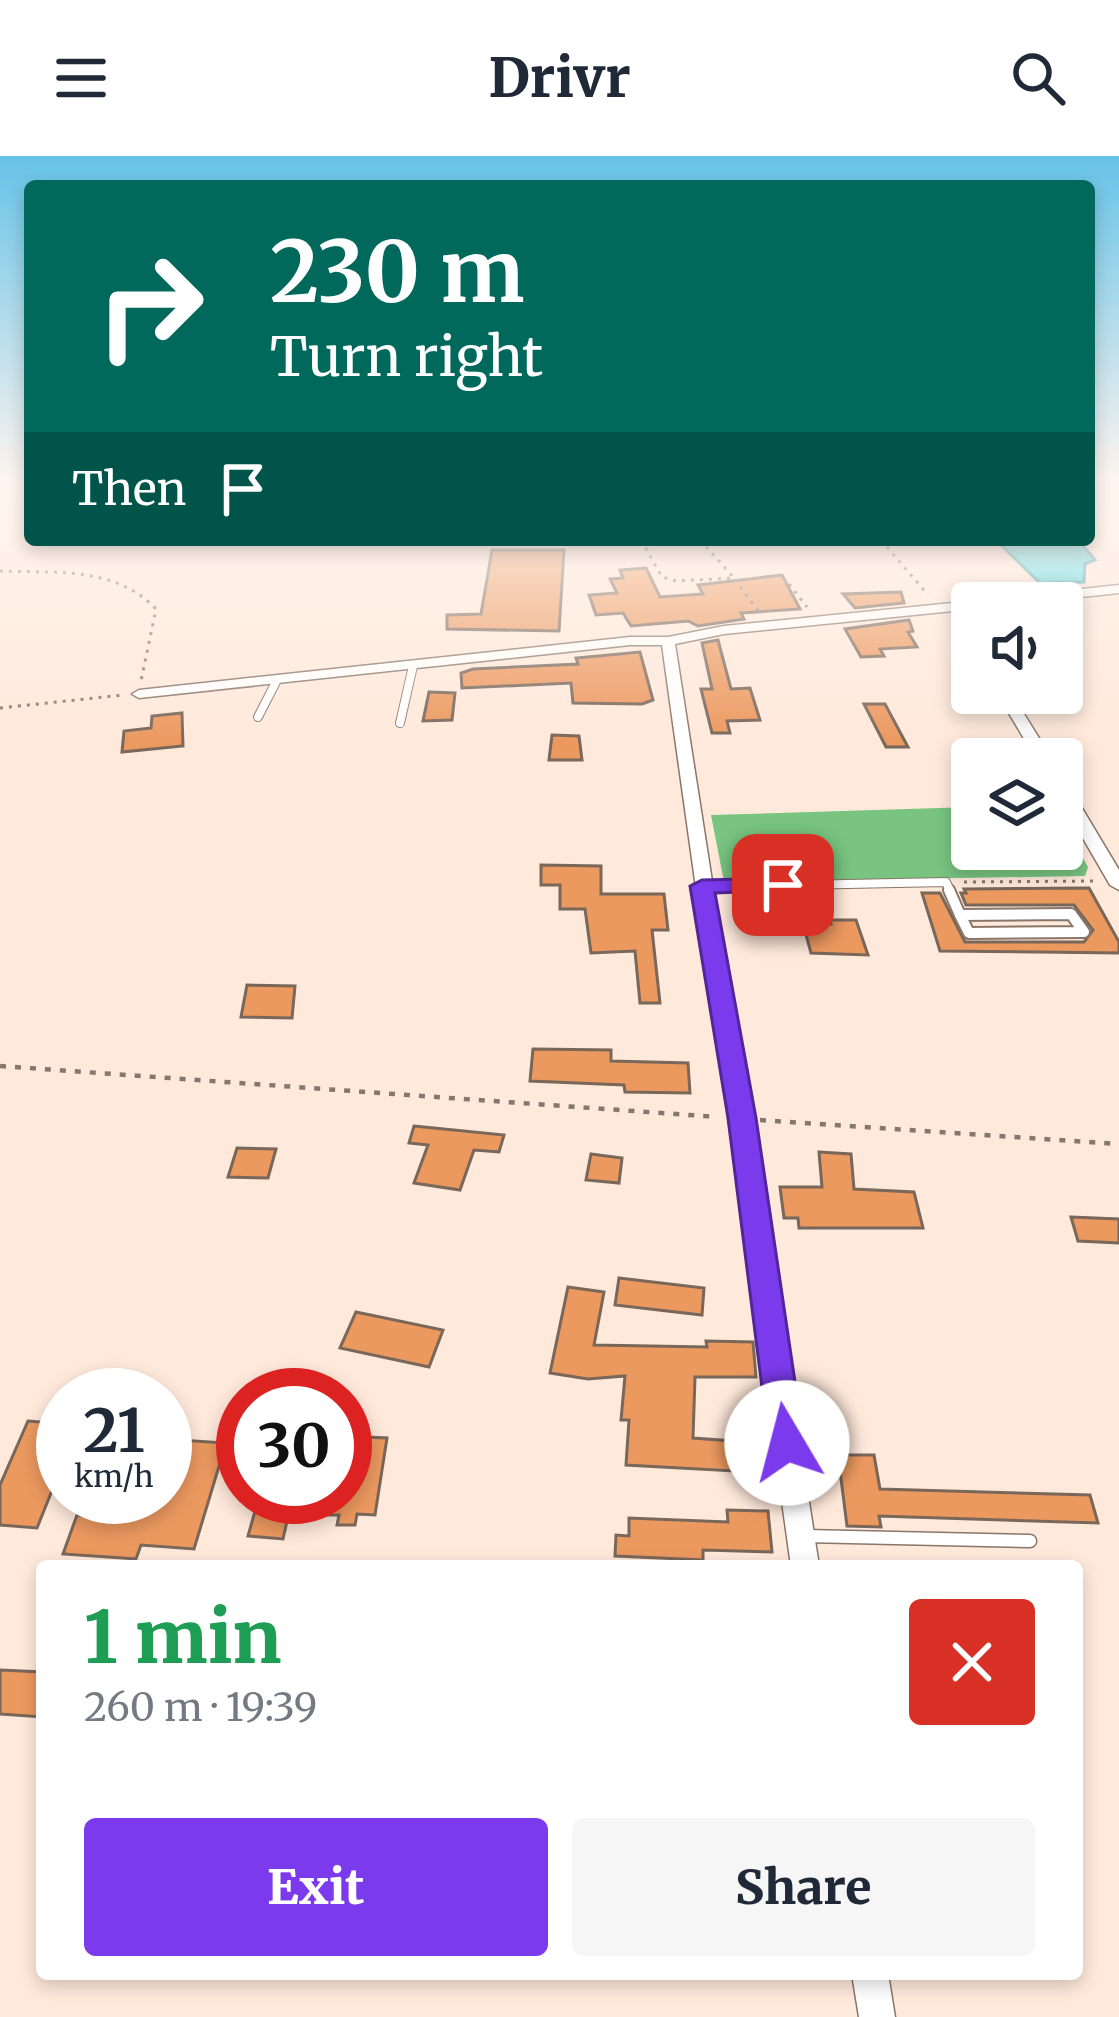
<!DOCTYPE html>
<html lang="en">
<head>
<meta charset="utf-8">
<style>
	body { margin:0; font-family:Merriweather,serif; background:#f6f6f7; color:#1f2937; height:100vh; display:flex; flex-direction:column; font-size:45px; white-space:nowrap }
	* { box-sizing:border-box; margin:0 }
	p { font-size:39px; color:#747a83 }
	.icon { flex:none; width:66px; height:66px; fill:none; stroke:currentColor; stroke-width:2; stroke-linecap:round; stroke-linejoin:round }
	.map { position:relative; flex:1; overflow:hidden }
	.details { position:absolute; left:36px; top:1404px; width:1047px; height:420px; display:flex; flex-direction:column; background:#fff; border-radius:12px; box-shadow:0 6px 18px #0003 }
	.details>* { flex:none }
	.guide { position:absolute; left:24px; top:24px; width:1071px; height:366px; border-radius:12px; box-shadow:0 6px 18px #0003; background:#00695c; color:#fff; overflow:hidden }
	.controls { position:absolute; left:951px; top:426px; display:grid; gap:24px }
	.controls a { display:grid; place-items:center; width:132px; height:132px; border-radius:12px; background:#fff; box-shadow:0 6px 18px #0003; font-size:60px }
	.speed { position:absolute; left:36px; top:1212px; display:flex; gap:24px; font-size:60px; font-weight:700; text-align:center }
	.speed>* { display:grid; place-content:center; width:156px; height:156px; border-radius:50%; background:#fff; box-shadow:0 6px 18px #0003; line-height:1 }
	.speed small { font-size:30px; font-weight:400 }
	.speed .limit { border:18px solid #d22; background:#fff; color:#111 }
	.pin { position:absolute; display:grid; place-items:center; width:102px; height:102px; color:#fff; margin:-51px; border-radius:24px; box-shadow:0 6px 18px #0006 }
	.me { position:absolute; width:132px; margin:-66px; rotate:352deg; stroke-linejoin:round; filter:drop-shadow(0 0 9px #0008) }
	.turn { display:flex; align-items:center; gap:42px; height:252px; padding:0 48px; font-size:54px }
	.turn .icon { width:156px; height:156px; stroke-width:2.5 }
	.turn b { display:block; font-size:84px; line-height:102px }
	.then { display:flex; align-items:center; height:114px; padding:0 48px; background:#0003; gap:24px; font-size:45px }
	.round { display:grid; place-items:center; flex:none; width:126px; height:126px; border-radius:12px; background:#f6f6f7 }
	.headline { display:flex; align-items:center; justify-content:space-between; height:204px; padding:0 48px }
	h1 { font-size:72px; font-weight:800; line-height:90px; color:#1e9e55 }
	.cta { display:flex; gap:24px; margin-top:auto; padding:24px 48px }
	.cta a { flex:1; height:138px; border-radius:12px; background:#7c3aed; color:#fff; font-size:48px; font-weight:800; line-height:138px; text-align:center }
	.cta a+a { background:#f6f6f7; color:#1f2937 }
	header { display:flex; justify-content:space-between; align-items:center; height:156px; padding:0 48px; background:#fff; font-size:54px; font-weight:800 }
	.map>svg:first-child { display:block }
</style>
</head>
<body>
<header><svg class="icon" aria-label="menu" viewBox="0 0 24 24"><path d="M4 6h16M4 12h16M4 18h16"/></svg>Drivr<svg class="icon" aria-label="search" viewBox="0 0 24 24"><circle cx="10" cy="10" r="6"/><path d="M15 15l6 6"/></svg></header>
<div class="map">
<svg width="1119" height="1861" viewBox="0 0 1119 1861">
	<rect width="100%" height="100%" fill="#ffe9db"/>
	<path fill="#78c480" d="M972,651V693H1062V665L1088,711L1085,720L724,726L711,659Z"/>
	<path fill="#43d9e7" stroke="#369da5" stroke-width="3" d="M996,384H1078L1095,404L1085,408L1084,426L1040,427Z"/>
	<g fill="#ec9960" stroke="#79675a" stroke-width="3">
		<path d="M492,394H564L559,475L447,473V459L481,458Z"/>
		<path d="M646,412L660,441L703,438L698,429L782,419L800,453L741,457L744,463L698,470L688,465L631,470L623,457L596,459L589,439L617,437L610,423L623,422L620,414Z"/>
		<path d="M901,436L904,447L855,452L843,438Z"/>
		<path d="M909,464L913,475L908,476L917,491L880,493L884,500L861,501L845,473Z"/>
		<path d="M718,484L731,533L750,532L760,564L727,565L730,577H712L701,533H712L702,487Z"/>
		<path d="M640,496L653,544L642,548L573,547L571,527L462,532L461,517L473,513L578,508L576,502Z"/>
		<path d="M429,536L455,537L452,564L423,565Z"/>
		<path d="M864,548H885L908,591H886Z"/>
		<path d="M182,557L183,590L122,596L124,575L151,572L152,560Z"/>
		<path d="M552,579L579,580L582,604H549Z"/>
		<path d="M541,709L601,710V738H664L668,774H652L660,847H640L635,795L591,797L585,753H560V729H541Z"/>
		<path d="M1089,732L1119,786V797L940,795L922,737H940L965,786H1084L1093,774L1074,749H966L961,737H966L964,733Z"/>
		<path d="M830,764H856L868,799L811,797L803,768H831Z"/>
		<path d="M247,829L295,830L292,862L241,861Z"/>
		<path d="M533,893L611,894V905L688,907L690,937L625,936L624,929L530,925Z"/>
		<path d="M414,970L504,979L499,996L474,994L460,1034L414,1027L428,989L409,987Z"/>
		<path d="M237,992L276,993L268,1022L228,1021Z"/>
		<path d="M819,996L851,998L854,1033L914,1036L923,1072H799L798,1062H784L780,1031H822Z"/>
		<path d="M591,998L622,1002L619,1027L586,1024Z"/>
		<path d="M1071,1061L1119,1063V1087L1078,1085Z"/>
		<path d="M619,1122L704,1132L702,1159L615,1149Z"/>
		<path d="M568,1131L604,1136L594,1189L707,1191L706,1185L753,1186L756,1221H695L693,1282L733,1285L734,1315L626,1309L629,1264H621L625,1220L588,1223L550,1217Z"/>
		<path d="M356,1156L443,1174L429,1211L340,1192Z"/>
		<path d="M28,1265L63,1268V1307L37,1372L0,1369V1329Z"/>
		<path d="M345,1280L387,1282L375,1359L357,1358L355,1369H337L339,1359H315L318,1341H345Z"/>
		<path d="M165,1283L226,1287L194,1393L141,1389L136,1403L63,1398L77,1359L95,1361L102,1341H165Z"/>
		<path d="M838,1299H874L880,1333L1090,1339L1098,1367L879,1360L881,1371L847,1370Z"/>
		<path d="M259,1341L292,1343L283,1383L248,1380Z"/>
		<path d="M727,1354L768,1355L772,1396L703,1394V1404L615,1400L616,1379L629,1380V1362L728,1366Z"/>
		<path d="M0,1514L42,1516V1561L0,1558Z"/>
	</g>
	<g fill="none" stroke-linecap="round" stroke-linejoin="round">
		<defs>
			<g id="lane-far2">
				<path d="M258,561L277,524"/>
				<path d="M400,567L413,510"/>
				<path d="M702,731L946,726L951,737"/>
			</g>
			<g id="lane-far1">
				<path d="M949,734L960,759"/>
				<path d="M1071,758L1084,776L969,777L960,759Z"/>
			</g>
			<path id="lane" d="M805,1380L1030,1385"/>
			<g id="street">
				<path d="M1119,429V437L1025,447H981L988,443Z"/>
				<path d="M972,445L977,447L966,454L972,468V488L965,484L953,455L724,478L675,488L819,1410H791L662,489H630L139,542L132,538L139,534L630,481H668L724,470Z"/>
				<path d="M997,537H1011L1052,603H1036Z"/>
				<path d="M1062,627L1070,632L1119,714V734L1110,729L1062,646Z"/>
				<path d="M852,1818H888L895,1861H859Z"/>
			</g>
		</defs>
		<use href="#lane-far2" stroke="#897669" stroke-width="10"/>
		<use href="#lane-far1" stroke="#897669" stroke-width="14"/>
		<use href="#lane" stroke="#897669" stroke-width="15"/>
		<use href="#street" stroke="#897669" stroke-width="3"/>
		<g stroke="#85776e" stroke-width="3" stroke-dasharray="3 6" stroke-linecap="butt">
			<path d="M641,384L662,421L676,425L734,422L758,455"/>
			<path d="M700,384L734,422"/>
			<path d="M881,384L928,439"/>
			<path d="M0,415C55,417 115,410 156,453L141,525"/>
			<path d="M789,428L807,451"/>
			<path d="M1062,500H1067"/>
			<path d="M0,552L123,539"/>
			<path d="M964,726L1096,725"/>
		</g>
		<g stroke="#85776e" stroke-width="4.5" stroke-dasharray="6 9" stroke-linecap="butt">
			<path d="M0,910L718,961"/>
			<path d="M760,964L1119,988"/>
		</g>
		<use href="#lane-far2" stroke="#fff" stroke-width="8"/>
		<use href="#lane-far1" stroke="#fff" stroke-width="10"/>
		<use href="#lane" stroke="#fff" stroke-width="12"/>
		<use href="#street" fill="#fff" fill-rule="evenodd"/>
	</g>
	<linearGradient id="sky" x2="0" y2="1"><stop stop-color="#66c3e8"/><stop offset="0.56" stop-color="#fff5ef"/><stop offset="1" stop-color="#fff5ef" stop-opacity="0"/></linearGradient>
	<rect width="1119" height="586" fill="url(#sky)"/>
	<path fill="#7c3aed" stroke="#51269a" stroke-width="3" d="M783,722L791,724V734L715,737L756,962L804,1287L799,1298L787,1303L775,1298L769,1287L728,962L690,730L702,724Z"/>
</svg>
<div class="controls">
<a><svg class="icon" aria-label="sound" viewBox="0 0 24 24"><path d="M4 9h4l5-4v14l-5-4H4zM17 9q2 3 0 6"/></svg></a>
<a><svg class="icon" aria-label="layers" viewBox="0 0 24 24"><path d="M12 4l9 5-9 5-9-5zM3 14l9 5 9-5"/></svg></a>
</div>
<div class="speed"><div>21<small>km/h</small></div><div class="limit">30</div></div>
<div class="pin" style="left:783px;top:729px;background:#d93025"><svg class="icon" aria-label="arrive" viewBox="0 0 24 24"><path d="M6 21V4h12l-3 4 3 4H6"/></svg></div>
<svg class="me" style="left:787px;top:1287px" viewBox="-20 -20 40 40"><circle r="19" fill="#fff"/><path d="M0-13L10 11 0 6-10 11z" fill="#7c3aed"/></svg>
<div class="guide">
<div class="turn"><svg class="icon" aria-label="right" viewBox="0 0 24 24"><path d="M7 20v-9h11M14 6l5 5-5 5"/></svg><div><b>230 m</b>Turn right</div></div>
<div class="then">Then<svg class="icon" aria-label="arrive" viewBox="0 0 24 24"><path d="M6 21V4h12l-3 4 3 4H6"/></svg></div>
</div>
<section class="details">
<div class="headline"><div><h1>1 min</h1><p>260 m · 19:39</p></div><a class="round" style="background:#d93025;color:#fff"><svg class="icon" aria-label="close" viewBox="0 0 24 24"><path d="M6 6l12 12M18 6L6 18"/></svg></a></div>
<div class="cta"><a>Exit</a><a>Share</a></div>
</section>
</div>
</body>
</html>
